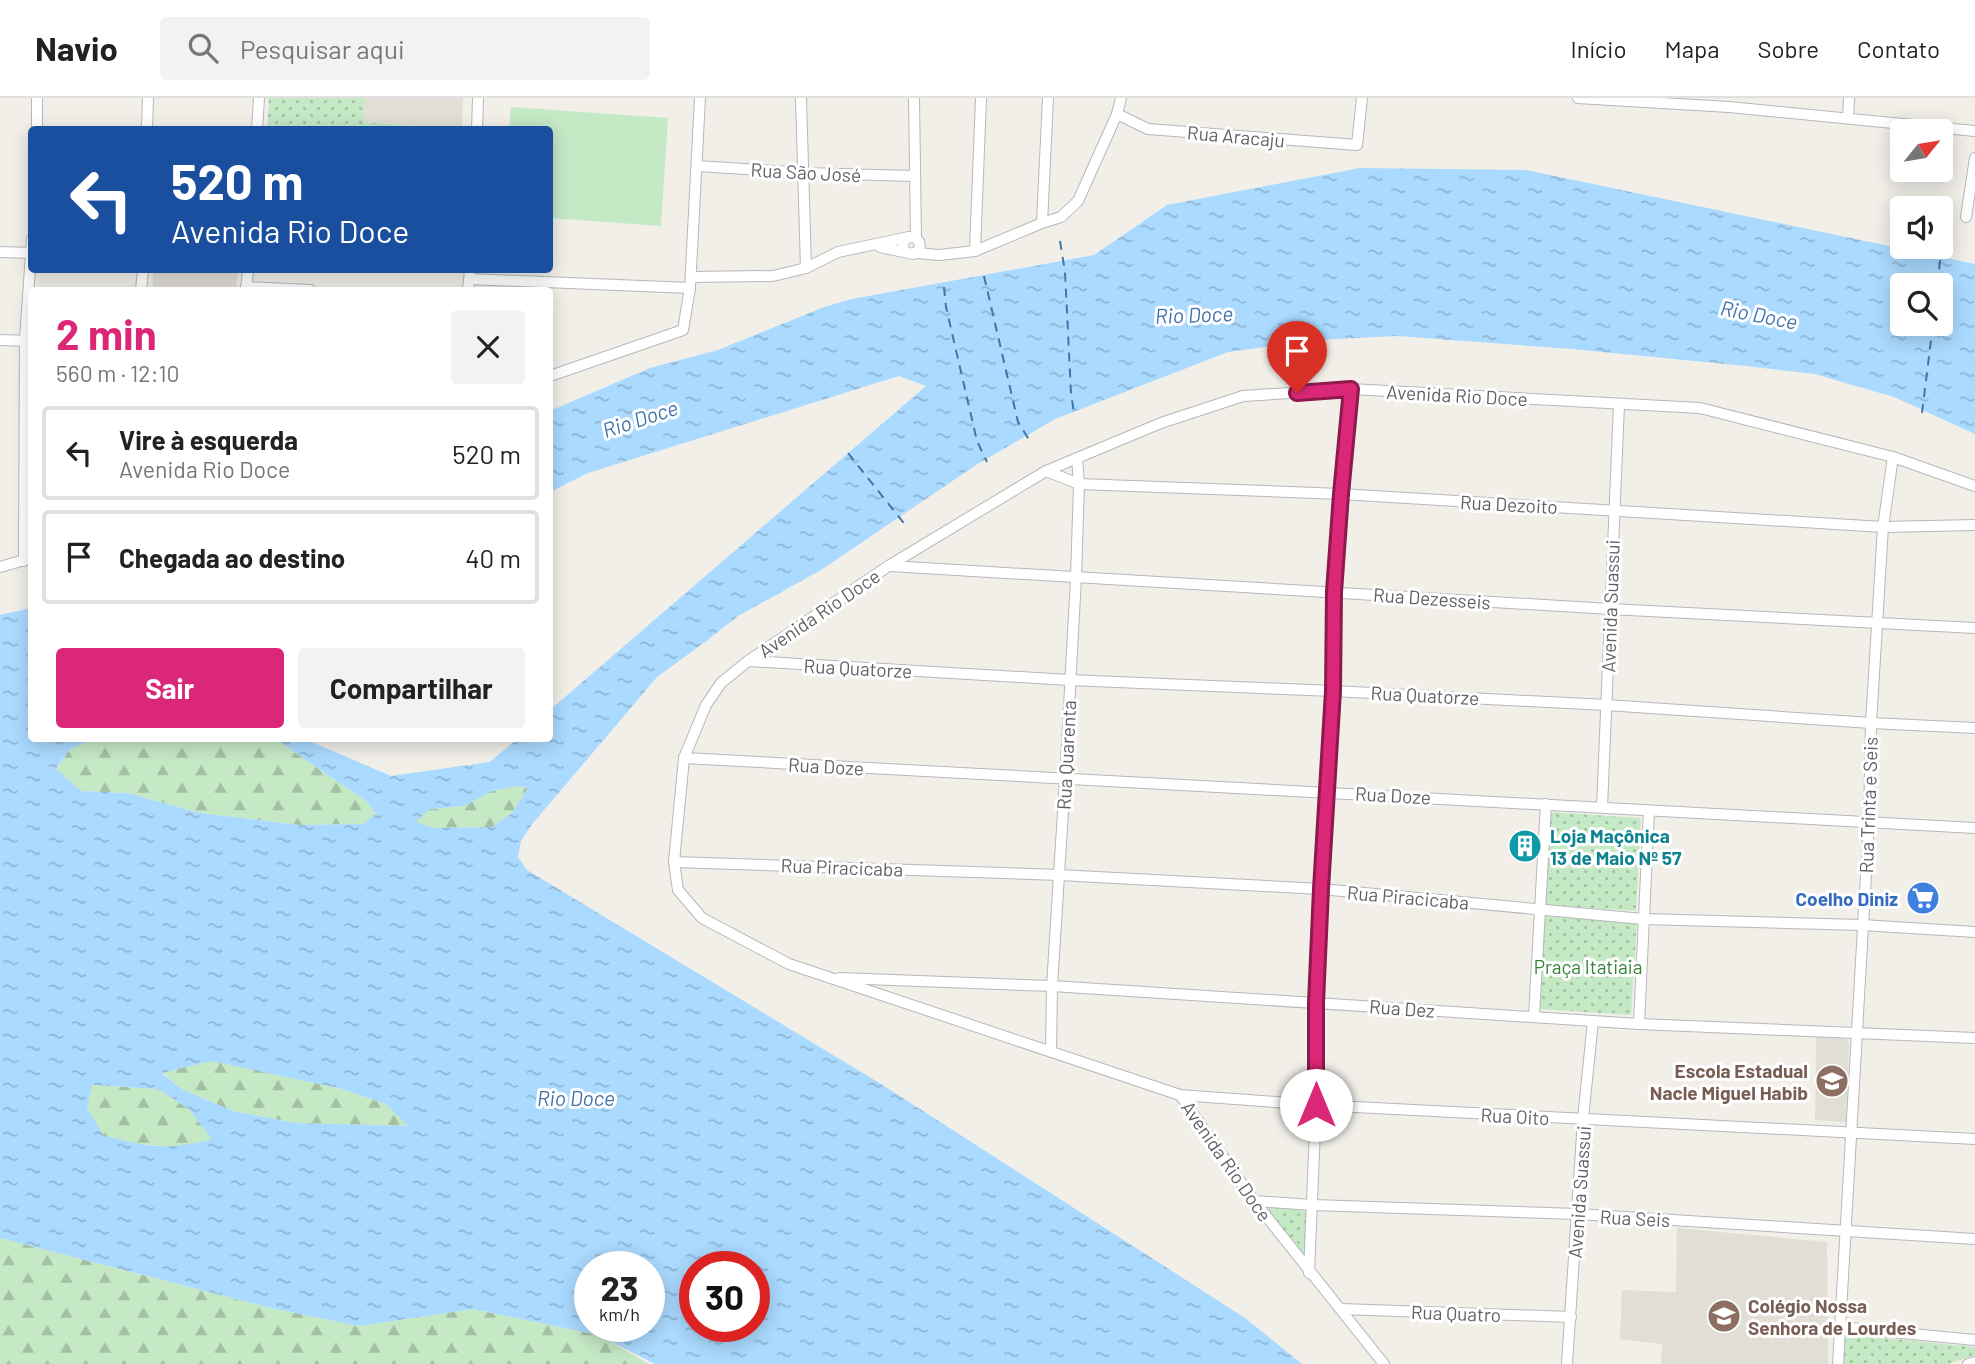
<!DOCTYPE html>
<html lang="pt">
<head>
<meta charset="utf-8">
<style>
	body { margin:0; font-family:Barlow,sans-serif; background:#f2f2f2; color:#222; height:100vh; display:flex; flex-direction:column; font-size:26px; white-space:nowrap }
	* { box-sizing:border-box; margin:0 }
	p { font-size:23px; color:#767676 }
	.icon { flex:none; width:38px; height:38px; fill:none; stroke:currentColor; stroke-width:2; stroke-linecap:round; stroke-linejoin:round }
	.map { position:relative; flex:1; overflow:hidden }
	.sheet { position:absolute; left:28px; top:189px; width:525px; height:455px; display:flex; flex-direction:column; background:#fff; border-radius:7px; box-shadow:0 4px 18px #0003 }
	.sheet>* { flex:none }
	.guide { position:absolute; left:28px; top:28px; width:525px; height:147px; border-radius:7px; box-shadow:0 4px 18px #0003; background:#1a4fa0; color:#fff; overflow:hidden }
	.needle { width:46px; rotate:60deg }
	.tools { position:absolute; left:1890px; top:21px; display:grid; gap:14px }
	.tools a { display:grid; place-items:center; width:63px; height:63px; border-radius:7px; background:#fff; box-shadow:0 4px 18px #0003; font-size:35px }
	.speed { position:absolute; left:574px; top:1153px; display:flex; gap:14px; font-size:35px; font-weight:700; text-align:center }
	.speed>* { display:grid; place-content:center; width:91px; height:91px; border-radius:50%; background:#fff; box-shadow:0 4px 18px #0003; line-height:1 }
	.speed small { font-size:18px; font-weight:400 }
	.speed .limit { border:10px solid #d22; background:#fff; color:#111 }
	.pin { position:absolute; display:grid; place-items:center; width:60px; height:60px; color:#fff; margin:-72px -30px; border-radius:50% 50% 50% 0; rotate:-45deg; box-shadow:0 0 7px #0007 }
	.pin .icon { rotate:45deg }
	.me { position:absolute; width:77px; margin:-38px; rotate:0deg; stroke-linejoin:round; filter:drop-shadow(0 0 5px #0008) }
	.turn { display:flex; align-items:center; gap:24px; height:147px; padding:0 28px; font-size:32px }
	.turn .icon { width:91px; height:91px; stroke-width:2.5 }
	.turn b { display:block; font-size:49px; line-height:60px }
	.round { display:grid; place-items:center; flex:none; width:74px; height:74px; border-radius:7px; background:#f2f2f2 }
	.headline { display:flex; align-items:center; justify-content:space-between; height:119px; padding:0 28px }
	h1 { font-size:42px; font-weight:700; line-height:52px; color:#db2777 }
	.cta { display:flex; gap:14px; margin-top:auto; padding:14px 28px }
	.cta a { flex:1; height:80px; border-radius:7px; background:#db2777; color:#fff; font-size:28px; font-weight:700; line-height:80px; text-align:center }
	.cta a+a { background:#f2f2f2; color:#222 }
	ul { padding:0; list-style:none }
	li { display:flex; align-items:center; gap:21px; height:94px; margin:0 14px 10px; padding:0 14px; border:4px solid #e0e0e0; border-radius:7px }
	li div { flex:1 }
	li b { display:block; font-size:26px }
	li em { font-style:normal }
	header { display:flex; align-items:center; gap:42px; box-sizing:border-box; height:98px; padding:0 35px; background:#fff; border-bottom:2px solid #e0e0e0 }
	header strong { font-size:33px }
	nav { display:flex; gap:38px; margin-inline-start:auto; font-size:24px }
	.search { width:490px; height:63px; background:#f2f2f2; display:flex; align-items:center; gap:18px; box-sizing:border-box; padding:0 24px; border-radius:7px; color:#767676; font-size:26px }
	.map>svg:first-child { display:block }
</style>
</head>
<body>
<header>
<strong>Navio</strong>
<div class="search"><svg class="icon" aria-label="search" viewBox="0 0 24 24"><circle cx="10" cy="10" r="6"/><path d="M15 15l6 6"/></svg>Pesquisar aqui</div>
<nav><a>Início</a><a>Mapa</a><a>Sobre</a><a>Contato</a></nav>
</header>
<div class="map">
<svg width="1975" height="1266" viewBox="0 0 1975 1266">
	<defs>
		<pattern id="forest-firs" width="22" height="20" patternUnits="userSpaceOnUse" patternTransform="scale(1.75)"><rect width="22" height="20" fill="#c5e8c5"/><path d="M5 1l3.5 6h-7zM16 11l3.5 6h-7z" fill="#a3c0a4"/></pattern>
		<pattern id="park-dots" width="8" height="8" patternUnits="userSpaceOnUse" patternTransform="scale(1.75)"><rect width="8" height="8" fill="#c5e8c5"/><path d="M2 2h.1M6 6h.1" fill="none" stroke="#a3c0a4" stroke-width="1.8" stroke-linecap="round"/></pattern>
		<pattern id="water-ripples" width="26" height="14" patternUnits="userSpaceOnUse" patternTransform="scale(1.75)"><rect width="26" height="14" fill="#aadaff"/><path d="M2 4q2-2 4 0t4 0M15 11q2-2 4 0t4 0" fill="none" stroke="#8eb4d2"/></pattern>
	</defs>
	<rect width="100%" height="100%" fill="#f1efe8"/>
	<g fill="#e1ded6">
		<path d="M365,0H463L462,31L364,24Z"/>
		<path d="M153,172H238L236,192H153Z"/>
		<path d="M1816,939L1846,941L1849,945L1846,1024L1815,1022Z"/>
		<path d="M1677,1130L1827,1144L1828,1266H1661L1662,1246L1620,1241L1622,1192L1676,1194Z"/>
	</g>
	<path fill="#c5e8c5" d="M511,9L668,20L661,128L550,120V32L509,31Z"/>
	<g fill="url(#forest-firs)">
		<path d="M93,641H275L366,703L376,716L363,726L299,727L200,715L127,695L81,693L56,672L69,652Z"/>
		<path d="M516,688L528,690L512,715L492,729L434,730L414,724L430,711L464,708L492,693Z"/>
		<path d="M211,962L338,990L386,1006L409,1028L295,1025L233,1013L183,992L162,974Z"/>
		<path d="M91,987L158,991L189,1011L213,1041L180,1049L135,1046L102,1037L87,1010Z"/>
		<path d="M0,1140L271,1210L359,1228L473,1211L598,1237L649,1266H0Z"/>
	</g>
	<g fill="url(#park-dots)">
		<path d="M269,0H365L364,24L452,31H267Z"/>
		<path d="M1549,714L1641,720L1636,813L1544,807Z"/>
		<path d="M1545,818L1637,824L1631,917L1539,911Z"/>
		<path d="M1254,1103L1313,1107L1309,1175Z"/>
		<path d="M1843,1236L1975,1249V1257L1948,1266H1842Z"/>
	</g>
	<path fill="url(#water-ripples)" fill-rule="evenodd" d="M1360,70L1526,72L1975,166V336L1894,299L1815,276L1746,268L1572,251L1397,238L1316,242L1228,254L1055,321L976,367L821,472L738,518L705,544L657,579L533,725L521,743L518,759L527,772L881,986L1245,1220L1302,1266H655L598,1237L473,1211L359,1228L271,1210L0,1140V517L31,510L32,640L93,641L69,652L56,671L81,693L127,695L200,715L299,727L363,726L376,716L366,703L275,641H305L391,678L490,664L517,641L550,640V612L926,288L899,278L588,375L550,394V313L650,270L718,252L824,209L852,201L1094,157L1167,107ZM1902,187H1941V226H1902ZM516,688L528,690L512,715L492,729L434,730L415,724L430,711L464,708L492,693ZM211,963L338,990L386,1006L408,1028L295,1025L233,1013L183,992L162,975ZM92,987L158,991L189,1011L212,1041C170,1053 144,1049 103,1037L87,1010ZM590,1169H649V1228H590ZM695,1169H754V1228H695Z"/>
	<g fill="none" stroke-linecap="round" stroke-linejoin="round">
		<g stroke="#4174aa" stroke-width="2" stroke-dasharray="9 7" stroke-linecap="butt">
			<path d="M1060,143L1065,174L1071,295L1074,315"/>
			<path d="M984,178L1018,324L1031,345"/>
			<path d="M1937,187L1941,156"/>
			<path d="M944,189L946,209L977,343L987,364"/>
			<path d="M1922,315L1933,226"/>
			<path d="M848,355L907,429"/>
		</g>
		<defs>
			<g id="minor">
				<path d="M801,0L806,170"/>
				<path d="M914,0L916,140"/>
				<path d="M1578,0L1729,9L1975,33"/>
				<path d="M1117,16L1148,31L1357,47L1362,0"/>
				<path d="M1848,20L1849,0"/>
				<path d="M37,32V0"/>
				<path d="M147,32L148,0"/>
				<path d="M257,32L259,0"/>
				<path d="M477,32L478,0"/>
				<path d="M697,68L805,75L915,78"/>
				<path d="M1966,119L1975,60"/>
				<path d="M1042,125L1048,0"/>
				<path d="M880,149L913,156L919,152C921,146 919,141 913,139L906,140L903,146L904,153"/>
				<path d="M975,153L981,0"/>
				<path d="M0,154L32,155"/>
				<path d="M917,155L939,157L975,153L1042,125L1061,119L1078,103L1117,16L1121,0"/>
				<path d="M691,179L773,178L806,170L838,154L909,139"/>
				<path d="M470,181L690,190"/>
				<path d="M246,189L310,192"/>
				<path d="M141,192L143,172"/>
				<path d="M246,192L248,172"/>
				<path d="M468,192L470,172"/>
				<path d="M0,242L31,243"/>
				<path d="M550,278L683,232L690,190L700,0"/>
				<path d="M1046,373L1079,386L1341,396L1883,429L1975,427"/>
				<path d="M24,463L25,242L32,141"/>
				<path d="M890,468L1610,511L1975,530"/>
				<path d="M0,469L32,460"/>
				<path d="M749,563L1069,582L1333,593L1606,607L1871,625L1975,630"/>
				<path d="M684,660L1975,730"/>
				<path d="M1602,709L1619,307"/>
				<path d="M674,764L1059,777L1321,791L1643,821L1862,827L1975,834"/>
				<path d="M839,880L1052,888L1639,926L1975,940"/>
				<path d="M1534,918L1546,706"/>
				<path d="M1639,926L1649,713"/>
				<path d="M1051,954L1052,888L1065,682L1076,480L1079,386L1077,360"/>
				<path d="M1180,997L1316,1007L1975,1041"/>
				<path d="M1254,1103L1313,1107L1577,1116L1975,1141"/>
				<path d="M1309,1175L1316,1007V905L1321,791L1333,593L1334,494L1341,396L1351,291"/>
				<path d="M1341,1211L1571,1219"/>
				<path d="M1840,1229L1975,1242"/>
				<path d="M1384,1266L1254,1103L1180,997L789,866L702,820L678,792L674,764L684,660L706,607L721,585L748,563L890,467L1046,373L1161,325L1243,298L1351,291L1700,310L1893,359L1975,388"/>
				<path d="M1567,1266L1583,1021L1593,923"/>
				<path d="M1838,1266L1869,724L1871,625L1883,429L1893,359"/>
				<path d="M1968,1266L1975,1264"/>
			</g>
		</defs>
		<use href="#minor" stroke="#b5b8bc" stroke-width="12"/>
		<use href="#minor" stroke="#fff" stroke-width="10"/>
	</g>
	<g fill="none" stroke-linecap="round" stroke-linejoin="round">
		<defs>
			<path id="route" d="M1297,295L1351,291L1341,396L1334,494L1333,593L1321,791L1316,905V1007"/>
		</defs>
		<use href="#route" stroke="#8e194d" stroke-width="18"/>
		<use href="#route" stroke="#db2777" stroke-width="12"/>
	</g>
	<defs>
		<symbol id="building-disc" viewBox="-11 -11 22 22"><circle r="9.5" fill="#0f9aa8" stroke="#fff"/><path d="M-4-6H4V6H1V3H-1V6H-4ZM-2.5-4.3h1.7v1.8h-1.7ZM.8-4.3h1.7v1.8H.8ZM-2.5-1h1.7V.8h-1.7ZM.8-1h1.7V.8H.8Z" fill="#fff"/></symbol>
		<symbol id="supermarket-disc" viewBox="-11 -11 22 22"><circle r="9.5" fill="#3f7fe0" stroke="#fff"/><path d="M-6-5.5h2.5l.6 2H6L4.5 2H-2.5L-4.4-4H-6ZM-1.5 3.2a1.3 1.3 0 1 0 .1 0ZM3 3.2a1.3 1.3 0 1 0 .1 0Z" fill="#fff"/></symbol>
		<symbol id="school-disc" viewBox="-11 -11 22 22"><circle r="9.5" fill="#8d6e63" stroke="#fff"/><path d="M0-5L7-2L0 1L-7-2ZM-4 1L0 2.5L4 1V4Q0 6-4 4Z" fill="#fff"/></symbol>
	</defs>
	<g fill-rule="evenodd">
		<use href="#building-disc" x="1506" y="729" width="38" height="38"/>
		<use href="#supermarket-disc" x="1904" y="781" width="38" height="38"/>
		<use href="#school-disc" x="1813" y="964" width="38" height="38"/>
		<use href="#school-disc" x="1705" y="1199" width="38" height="38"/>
	</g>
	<g text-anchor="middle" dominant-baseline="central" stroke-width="6" stroke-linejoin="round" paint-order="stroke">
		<g font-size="19" fill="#5f6368" stroke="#fff">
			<text transform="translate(1236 38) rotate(5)">Rua Aracaju</text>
			<text transform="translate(806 74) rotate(3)">Rua São José</text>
			<text transform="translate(1457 297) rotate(3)">Avenida Rio Doce</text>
			<text transform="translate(1509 406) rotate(3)">Rua Dezoito</text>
			<text transform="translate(1432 500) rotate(4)">Rua Dezesseis</text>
			<text transform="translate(1610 508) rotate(-88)">Avenida Suassui</text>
			<text transform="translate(819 515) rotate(-34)">Avenida Rio Doce</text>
			<text transform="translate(858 570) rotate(3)">Rua Quatorze</text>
			<text transform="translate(1425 597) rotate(3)">Rua Quatorze</text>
			<text transform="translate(1066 657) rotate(-87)">Rua Quarenta</text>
			<text transform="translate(826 668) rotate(3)">Rua Doze</text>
			<text transform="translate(1393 697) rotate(3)">Rua Doze</text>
			<text transform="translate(1868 707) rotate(-88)">Rua Trinta e Seis</text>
			<text transform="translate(842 769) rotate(2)">Rua Piracicaba</text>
			<text transform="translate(1408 799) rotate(5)">Rua Piracicaba</text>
			<text transform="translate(1402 910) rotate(4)">Rua Dez</text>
			<text transform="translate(1515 1018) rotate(3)">Rua Oito</text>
			<text transform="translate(1227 1063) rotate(55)">Avenida Rio Doce</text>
			<text transform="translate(1579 1094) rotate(-86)">Avenida Suassui</text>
			<text transform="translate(1635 1120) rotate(3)">Rua Seis</text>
			<text transform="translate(1456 1215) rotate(2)">Rua Quatro</text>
		</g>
		<g font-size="19" font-weight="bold" fill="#0d838f" stroke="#fff" text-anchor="start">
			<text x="1550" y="737">Loja Maçônica<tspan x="1550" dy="22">13 de Maio Nº 57</tspan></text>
		</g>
		<g font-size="19" font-weight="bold" fill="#366cbe" stroke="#fff" text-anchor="end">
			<text x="1898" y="800">Coelho Diniz</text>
		</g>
		<g font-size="19" fill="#348238" stroke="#fff">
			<text x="1588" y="868">Praça Itatiaia</text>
		</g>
		<g font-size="19" font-weight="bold" fill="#785e54" stroke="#fff" text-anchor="end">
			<text x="1808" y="972">Escola Estadual<tspan x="1808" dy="22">Nacle Miguel Habib</tspan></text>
			<text x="1748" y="1207" text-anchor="start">Colégio Nossa<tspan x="1748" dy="22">Senhora de Lourdes</tspan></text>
		</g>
		<g font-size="21" font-style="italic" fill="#4174aa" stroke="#fff">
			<text transform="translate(1194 216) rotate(-2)">Rio Doce</text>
			<text transform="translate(1759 216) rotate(11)">Rio Doce</text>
			<text transform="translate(640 320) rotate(-18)">Rio Doce</text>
			<text x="576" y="999">Rio Doce</text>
		</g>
	</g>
</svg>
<div class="tools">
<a><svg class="needle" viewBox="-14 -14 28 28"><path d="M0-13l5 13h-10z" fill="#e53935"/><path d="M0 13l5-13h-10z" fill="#767676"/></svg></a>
<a><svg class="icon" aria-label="sound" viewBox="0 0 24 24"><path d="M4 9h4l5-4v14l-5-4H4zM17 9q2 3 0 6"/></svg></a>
<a><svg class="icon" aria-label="search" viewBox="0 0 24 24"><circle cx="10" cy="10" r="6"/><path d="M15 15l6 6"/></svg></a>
</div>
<div class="speed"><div>23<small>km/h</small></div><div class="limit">30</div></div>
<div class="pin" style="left:1297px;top:295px;background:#d93025"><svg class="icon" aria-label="arrive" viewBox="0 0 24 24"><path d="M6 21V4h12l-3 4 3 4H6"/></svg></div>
<svg class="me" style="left:1316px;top:1007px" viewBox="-20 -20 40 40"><circle r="19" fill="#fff"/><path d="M0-13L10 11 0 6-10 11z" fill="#db2777"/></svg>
<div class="guide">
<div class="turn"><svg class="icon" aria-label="left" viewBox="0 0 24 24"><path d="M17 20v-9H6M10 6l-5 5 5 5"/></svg><div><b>520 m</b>Avenida Rio Doce</div></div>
</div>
<section class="sheet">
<div class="headline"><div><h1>2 min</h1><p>560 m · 12:10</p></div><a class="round"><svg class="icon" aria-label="close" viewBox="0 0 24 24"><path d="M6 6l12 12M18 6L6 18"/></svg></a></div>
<ul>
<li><svg class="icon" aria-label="left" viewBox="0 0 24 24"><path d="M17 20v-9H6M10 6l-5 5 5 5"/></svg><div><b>Vire à esquerda</b><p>Avenida Rio Doce</p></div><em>520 m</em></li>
<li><svg class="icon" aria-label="arrive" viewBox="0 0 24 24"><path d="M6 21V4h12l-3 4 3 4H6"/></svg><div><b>Chegada ao destino</b></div><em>40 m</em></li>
</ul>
<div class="cta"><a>Sair</a><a>Compartilhar</a></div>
</section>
</div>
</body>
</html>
